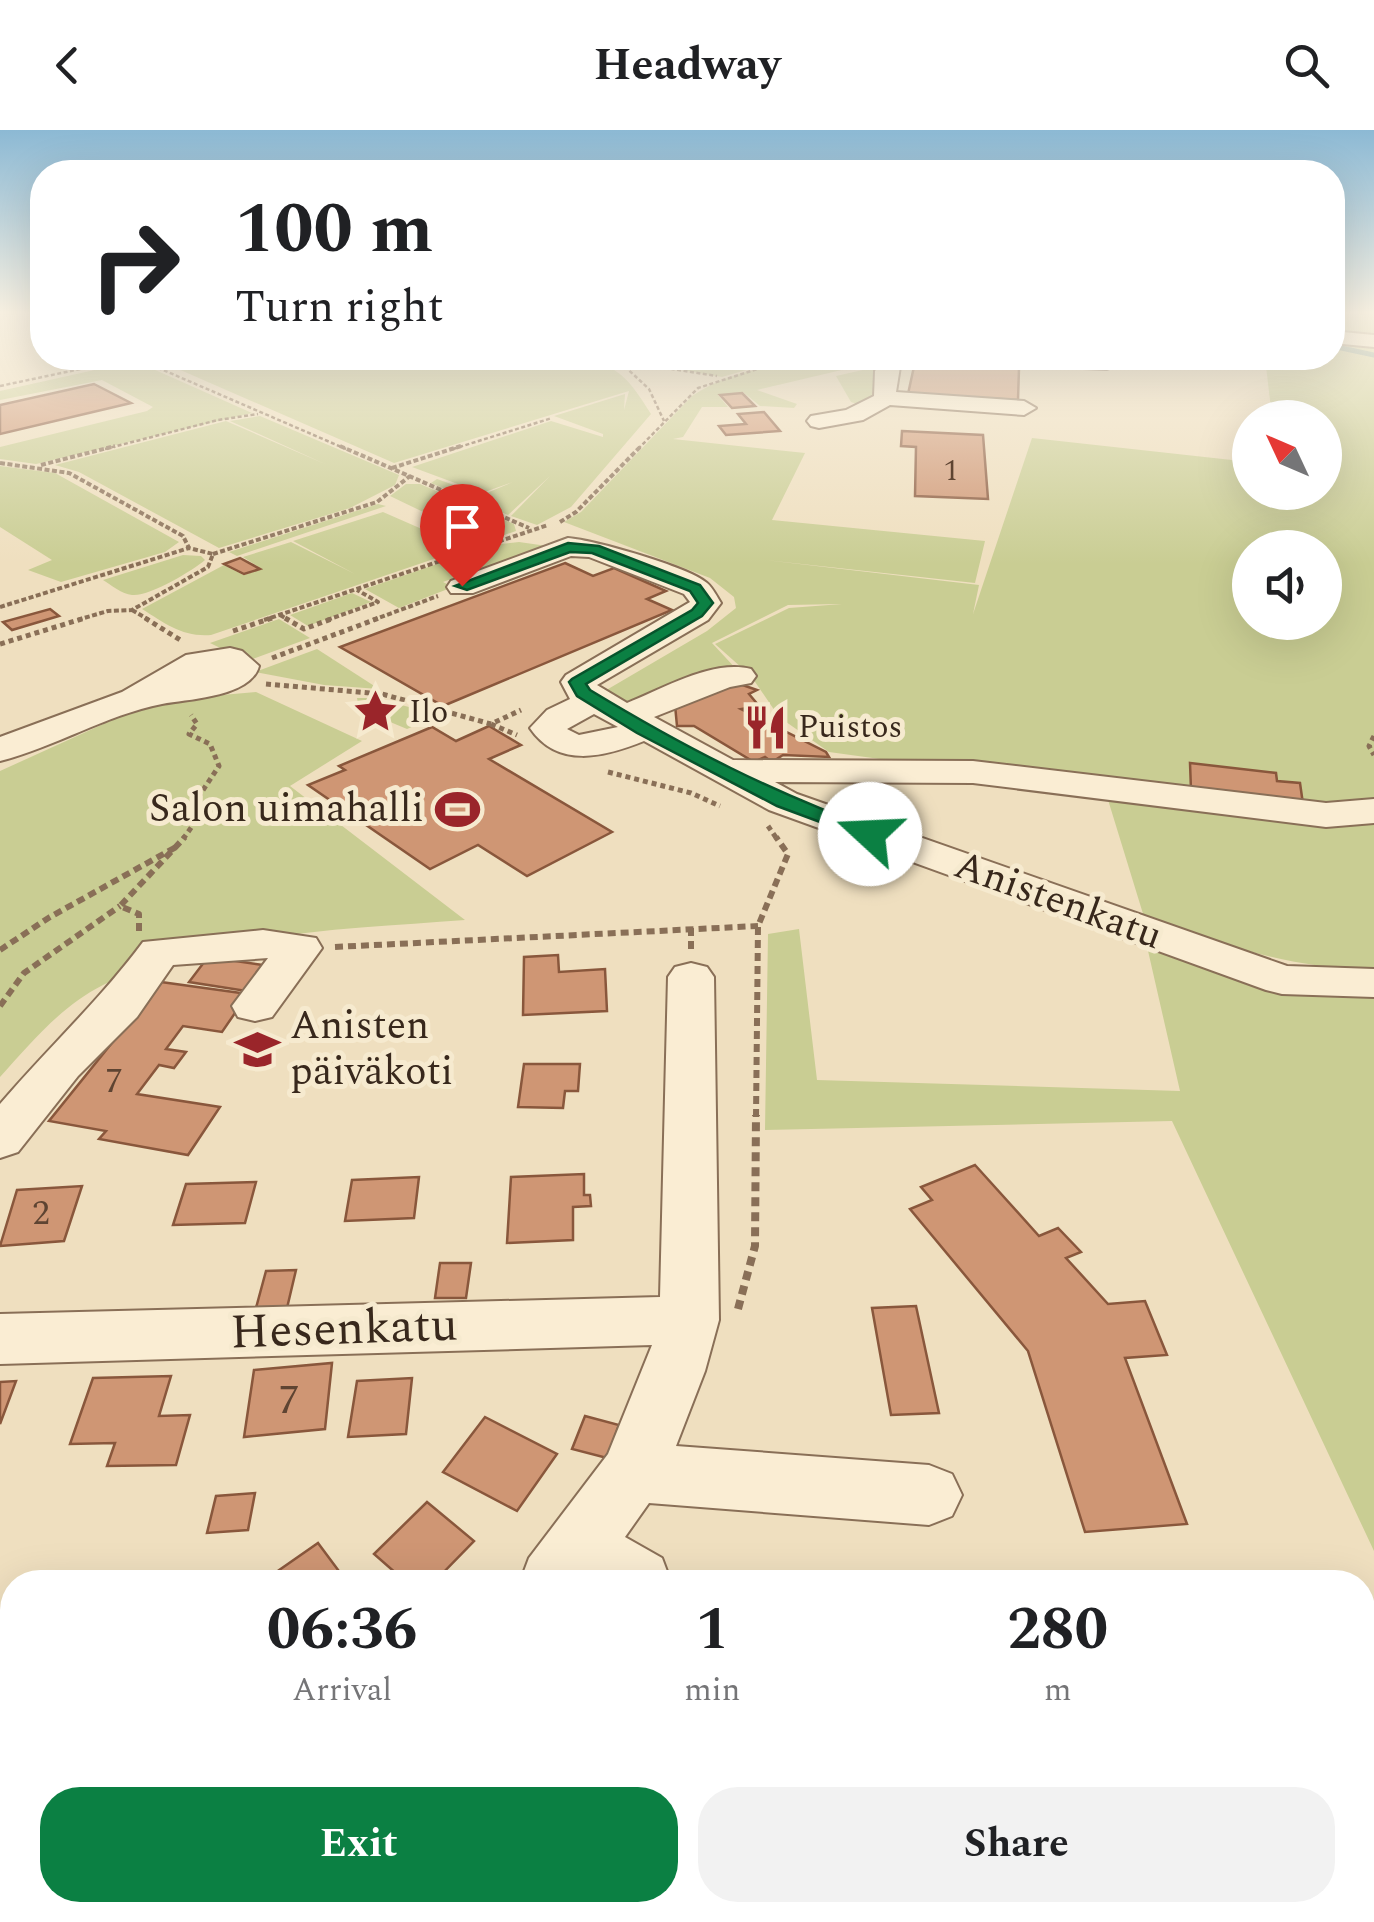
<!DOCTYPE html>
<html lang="en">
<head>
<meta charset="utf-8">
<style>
	body { margin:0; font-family:Spectral,serif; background:#f2f2f2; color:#202124; height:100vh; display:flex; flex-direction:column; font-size:38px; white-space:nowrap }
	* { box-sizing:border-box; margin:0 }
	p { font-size:32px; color:#757577 }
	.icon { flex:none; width:55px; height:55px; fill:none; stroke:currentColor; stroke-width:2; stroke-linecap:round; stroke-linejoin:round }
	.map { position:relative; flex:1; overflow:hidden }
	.side { position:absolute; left:0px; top:1440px; width:1375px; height:352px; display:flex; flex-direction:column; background:#fff; border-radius:40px 40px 0 0; box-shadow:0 10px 40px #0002 }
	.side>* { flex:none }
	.top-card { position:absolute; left:30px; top:30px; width:1315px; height:210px; border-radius:40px; box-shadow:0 10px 40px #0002; background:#fff; color:#202124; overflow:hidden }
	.needle { width:65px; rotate:314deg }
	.controls { position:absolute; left:1232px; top:270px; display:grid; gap:20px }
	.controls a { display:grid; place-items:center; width:110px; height:110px; border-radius:50%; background:#fff; box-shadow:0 10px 40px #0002; font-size:50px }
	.pin { position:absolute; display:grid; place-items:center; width:85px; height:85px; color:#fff; margin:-102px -42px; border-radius:50% 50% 50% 0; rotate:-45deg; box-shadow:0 0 10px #0007 }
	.pin .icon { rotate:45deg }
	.me { position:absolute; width:110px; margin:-55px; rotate:290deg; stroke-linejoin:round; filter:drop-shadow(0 0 8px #0008) }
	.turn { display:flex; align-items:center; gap:35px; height:210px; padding:0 40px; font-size:45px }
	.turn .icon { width:130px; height:130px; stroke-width:2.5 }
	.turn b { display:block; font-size:70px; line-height:85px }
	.eta { display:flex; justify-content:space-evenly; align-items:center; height:170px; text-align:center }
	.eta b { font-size:60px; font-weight:700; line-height:70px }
	.primary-button { display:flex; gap:20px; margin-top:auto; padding:20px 40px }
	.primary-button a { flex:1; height:115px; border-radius:40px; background:#0b8043; color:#fff; font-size:40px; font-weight:700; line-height:115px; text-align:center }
	.primary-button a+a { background:#f2f2f2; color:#202124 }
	header { display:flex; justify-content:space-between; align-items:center; height:130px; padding:0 40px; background:#fff; font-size:45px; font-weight:700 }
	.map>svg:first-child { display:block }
</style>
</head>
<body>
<header><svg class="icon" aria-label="back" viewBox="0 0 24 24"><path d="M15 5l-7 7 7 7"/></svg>Headway<svg class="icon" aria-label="search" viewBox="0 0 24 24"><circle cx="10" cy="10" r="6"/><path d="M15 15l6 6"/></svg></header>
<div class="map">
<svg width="1374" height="1792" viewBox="0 0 1374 1792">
	<rect width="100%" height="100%" fill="#efdfbf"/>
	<g fill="#c9cd93" fill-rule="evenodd">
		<path d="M1333,183H1374V840C1286,838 1226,815 1144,787L1105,660L829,622L779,587L751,546L715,514L789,478L842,474L788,475L712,513L739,542L632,574L609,572L603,562L707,501L736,478L734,467L710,448L564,392L581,382L692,266C743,232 805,231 863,235L757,260L797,274L794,278L760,276L743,262L718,265L728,277H702L683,307L673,309L805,323L772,390L985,411L975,453L765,430L979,455L973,484L1032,308L1250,332V362H1325V288L1272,287L1265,228H1332ZM1250,418H1325V492H1250Z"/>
		<path d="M153,228H579C619,235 629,249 651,284L571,377L537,395L511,386L550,346L508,385L431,353L437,349L482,365L513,352L482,363L412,337L551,291L603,307V304L554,286L625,264L624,280L629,261L394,333Z"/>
		<path d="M612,228H787L722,247Z"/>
		<path d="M135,231L252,283L36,334L0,329V317L147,281L153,277L102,250L0,270V261Z"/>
		<path d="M876,237L878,268L866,277L851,272L836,246Z"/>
		<path d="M260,286L399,345L395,355L350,378L219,418L79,342L55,335L226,291L325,334L230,291Z"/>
		<path d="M0,336L55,343L179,412L165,422L61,452L28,440L52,430L0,397Z"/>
		<path d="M406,354H420L514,394L516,401L211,505C182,507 166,494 142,479L224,435L244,445L262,439L243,427L291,412L355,444L293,411L383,382L447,410L467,403L390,366Z"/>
		<path d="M378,374L386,376L237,426L229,422Z"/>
		<path d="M519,412L561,418L487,445L472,441L443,452L453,457L399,478L365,459L492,415Z"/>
		<path d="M183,425L201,426L205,430C192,441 149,467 132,465C122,464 111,455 103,450Z"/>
		<path d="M352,463L371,472L308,496L290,485Z"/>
		<path d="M279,489L310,508L247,531L210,513Z"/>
		<path d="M317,519L379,559L324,555L255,542Z"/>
		<path d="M256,562L362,611L290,656L465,790C349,799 209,802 103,855C61,876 31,913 0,947V641L154,571Z"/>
		<path d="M357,568H374L440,585L407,599L359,579Z"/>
		<path d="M799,799L817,950L1180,961L1146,812L1374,866V1421L1172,991L765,1000L768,804Z"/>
		<path d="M674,1780H797L805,1792H661Z"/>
	</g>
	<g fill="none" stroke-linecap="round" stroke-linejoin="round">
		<path stroke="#698f84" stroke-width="5" d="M1332,216L1374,225"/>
	</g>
	<g fill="#cf9674" stroke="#89573c" stroke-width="2.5">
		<path d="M915,232L1019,238L1018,270L908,264Z"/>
		<path d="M94,254L131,273L0,304V275Z"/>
		<path d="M742,263L755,276L732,278L720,265Z"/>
		<path d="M764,282L780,301L726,305L719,296L746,294L738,284Z"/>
		<path d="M902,301L983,305L988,369L915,366L916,317L901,316Z"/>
		<path d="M240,428L260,439L244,444L224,434Z"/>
		<path d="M565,433L593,446L614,438L666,461L647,469L672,480L443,576L340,517Z"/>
		<path d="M50,479L59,486L12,500L3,492Z"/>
		<path d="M728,550L757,560L749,564L759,576L741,579L826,622L829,627L783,625L772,632L765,627L754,632L694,596H677L675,575Z"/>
		<path d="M489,596L521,615L489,629L612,702L527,746L478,715L430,739L308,655L345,640L339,636L432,597L456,611Z"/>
		<path d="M1190,633L1276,643L1277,651L1300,653L1303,674L1191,660Z"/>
		<path d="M558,825L559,842L605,839L607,881L523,885L524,827Z"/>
		<path d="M208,827L277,837L259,863L189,852Z"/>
		<path d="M161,852L248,864L222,902L183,896L166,919L186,922L174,938L159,935L137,964L220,977L188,1025L99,1009L106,1001L49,991Z"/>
		<path d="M524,934H580L578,961H565L563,978L518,977Z"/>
		<path d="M975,1035L1039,1106L1058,1098L1081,1122L1066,1128L1108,1174L1145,1171L1167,1225L1125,1228L1187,1394L1085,1402L1028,1221L910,1079L932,1070L921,1057Z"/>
		<path d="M584,1044V1065H590L591,1076L573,1077V1110L507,1113L511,1047Z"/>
		<path d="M419,1047L414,1088L345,1091L352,1050Z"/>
		<path d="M256,1052L245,1093L173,1095L186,1054Z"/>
		<path d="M82,1056L64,1111L0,1116L17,1060Z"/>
		<path d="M440,1133H471L466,1168H435Z"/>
		<path d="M296,1140L287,1178H256L266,1141Z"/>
		<path d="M916,1176L939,1283L891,1285L872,1178Z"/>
		<path d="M332,1233L325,1299L244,1307L254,1240Z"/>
		<path d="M171,1246L159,1286L190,1285L176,1335L107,1336L115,1313L70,1314L93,1248Z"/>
		<path d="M412,1248L406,1304L348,1307L357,1251Z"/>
		<path d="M16,1251L0,1294V1252Z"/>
		<path d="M585,1286L619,1295L607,1328L572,1319Z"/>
		<path d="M485,1287L557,1324L517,1381L443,1342Z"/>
		<path d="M255,1363L248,1400L207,1403L216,1366Z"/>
		<path d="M427,1372L474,1411L434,1452H406L374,1424Z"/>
		<path d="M318,1413L347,1452H262Z"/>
		<path d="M12,1670V1738L0,1742V1674Z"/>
		<path d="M354,1780H458L457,1792H353Z"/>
		<path d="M876,1780H937L932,1792H893Z"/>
		<path d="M1167,1780H1323L1327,1792H1171Z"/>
	</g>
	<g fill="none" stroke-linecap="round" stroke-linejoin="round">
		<defs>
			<g id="minor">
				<path d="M1332,201L1374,205V217L1332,213Z"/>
				<path d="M885,228H924L920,232L900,237L896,262L1024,271L1036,278L1024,285L890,275L863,290L819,298L811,296L807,291L811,286L846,280L874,266L875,241Z"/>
				<path d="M973,228H1135L1107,239L984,234Z"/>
				<path d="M568,408C594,410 689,437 707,453C713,458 717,467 721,473L708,490L597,555L627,573C663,559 712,529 751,539L756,546L751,553L730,557L654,587L733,630L973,631L1326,673L1374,669V693L1326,697L973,653L775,652L797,664L1287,836L1374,839V867L1282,864L1266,860L769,680L644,611C604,627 558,639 530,598L547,580L570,569L561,552L566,545L690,472L684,464L589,427L571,426L473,463H451L447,457L451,451ZM594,584L618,597L579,605L567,599Z"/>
				<path d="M230,518L242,521L259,536C251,567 189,569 162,574C106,585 55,617 0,631V607L122,562L186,525Z"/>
				<path d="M263,800L316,808L322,818L272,887L255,891L238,887L232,876L268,828L173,835L137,887L78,946L18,1022L0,1028V974C47,919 100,870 143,812Z"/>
				<path d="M691,833L707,837L714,847L719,1190L705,1241L676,1316L929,1335L952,1344L962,1365L952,1386L929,1395L649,1373L625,1407L662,1428L671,1452H520L529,1428L608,1324L652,1215L0,1234V1184L660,1167L668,847L675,837Z"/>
				<rect x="1362" y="1484" width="12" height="72"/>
				<path d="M1362,1567L1374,1571V1668L1362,1663Z"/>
				<path d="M25,1780H152L147,1792H20Z"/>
			</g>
		</defs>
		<use href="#minor" stroke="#896f57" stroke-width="4"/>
		<g stroke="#896f57" stroke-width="2.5" stroke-dasharray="4 2.5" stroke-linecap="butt">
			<path d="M600,228L717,246"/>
			<path d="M140,230L346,319"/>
			<path d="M620,232L649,259L664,291"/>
			<path d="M785,233L862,234"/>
			<path d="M0,256L132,228"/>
			<path d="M105,319L218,290L258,284"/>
			<path d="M453,319L552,288"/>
			<path d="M638,319L698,258L792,228"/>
		</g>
		<g stroke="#896f57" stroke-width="4" stroke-dasharray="5 2.5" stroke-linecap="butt">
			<path d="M340,316L529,398"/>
			<path d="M0,333L69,343L183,406L189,418L213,424L208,437L132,480L108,481L77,490"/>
			<path d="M41,335L115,316"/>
			<path d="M392,338L461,316"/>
			<path d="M560,392L576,382L641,316"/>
			<path d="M213,424L377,372L410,346"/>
			<path d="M0,477L189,418"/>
			<path d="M132,480L149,490"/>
			<path d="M280,485L289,490"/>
			<path d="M264,490L548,395"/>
			<path d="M327,490L378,472L357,460"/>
			<path d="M373,490L438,466"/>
		</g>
		<g stroke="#896f57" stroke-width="5" stroke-dasharray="5 4" stroke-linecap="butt">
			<path d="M145,488L182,511"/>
			<path d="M285,488L304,499L334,488"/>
			<path d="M233,501L272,488"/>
			<path d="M0,514L85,488"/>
			<path d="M272,528L379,488"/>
			<path d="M266,554L382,564L491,594L521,580"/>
			<path d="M491,594L517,605"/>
			<path d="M1374,606L1369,616L1374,625"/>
			<path d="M608,642L691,663L720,676"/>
			<path d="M768,696L777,709"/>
			<path d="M183,709L193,695L199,666L219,636L210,614L189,604L197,594L191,585"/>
		</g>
		<g stroke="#896f57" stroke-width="6" stroke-dasharray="8 5" stroke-linecap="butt">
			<path d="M691,798V821"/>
			<path d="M139,801V784L120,776L185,707"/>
			<path d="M335,817L758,796"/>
			<path d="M0,820L50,787L176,717"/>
			<path d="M0,876L24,843L120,776"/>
			<path d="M756,987L758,796L788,724L776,707"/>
		</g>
		<path stroke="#896f57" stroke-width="8" stroke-dasharray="9 6" stroke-linecap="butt" d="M738,1179L755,1116L756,985"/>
		<path stroke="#896f57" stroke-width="10" stroke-dasharray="11 8" stroke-linecap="butt" d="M169,1792L193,1780"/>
		<use href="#minor" fill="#faedd3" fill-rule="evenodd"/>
	</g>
	<linearGradient id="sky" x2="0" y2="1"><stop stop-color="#8cb9d4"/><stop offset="0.42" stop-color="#f8f1e2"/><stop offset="1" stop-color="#f8f1e2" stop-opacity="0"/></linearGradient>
	<rect width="1374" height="434" fill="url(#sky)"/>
	<path fill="#0b8043" stroke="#07532c" stroke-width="2.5" d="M568,413L599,416L700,455L713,473L702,486L586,554L590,560C684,617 773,663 877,700V708H863L777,676L637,603L577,566L569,552L572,549L692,480L698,473L690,461L592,423L570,422L467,460L455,456Z"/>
	<defs>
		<symbol id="sight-bare" viewBox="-9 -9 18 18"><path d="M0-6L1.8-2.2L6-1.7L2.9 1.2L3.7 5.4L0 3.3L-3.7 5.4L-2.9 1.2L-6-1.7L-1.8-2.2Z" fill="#9a252a" stroke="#f6eacf" stroke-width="2.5" paint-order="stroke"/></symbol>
		<symbol id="restaurant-bare" viewBox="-9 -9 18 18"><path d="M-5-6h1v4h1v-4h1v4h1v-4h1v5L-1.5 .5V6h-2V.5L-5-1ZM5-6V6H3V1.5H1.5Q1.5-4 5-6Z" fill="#9a252a" stroke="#f6eacf" stroke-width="2.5" paint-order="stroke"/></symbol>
		<symbol id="stadium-bare" viewBox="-9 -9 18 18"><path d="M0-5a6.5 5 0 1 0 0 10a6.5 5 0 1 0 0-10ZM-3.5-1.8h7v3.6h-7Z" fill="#9a252a" stroke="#f6eacf" stroke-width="2.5" paint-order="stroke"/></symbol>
		<symbol id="school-bare" viewBox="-9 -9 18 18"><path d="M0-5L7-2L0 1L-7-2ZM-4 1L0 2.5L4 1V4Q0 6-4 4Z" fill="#9a252a" stroke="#f6eacf" stroke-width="2.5" paint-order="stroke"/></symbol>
	</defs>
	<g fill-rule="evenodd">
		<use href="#sight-bare" x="344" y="550" width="63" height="63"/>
		<use href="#restaurant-bare" x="734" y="566" width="63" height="63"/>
		<use href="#stadium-bare" x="426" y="648" width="63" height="63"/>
		<use href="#school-bare" x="226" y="888" width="63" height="63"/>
	</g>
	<g text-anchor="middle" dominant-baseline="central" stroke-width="10" stroke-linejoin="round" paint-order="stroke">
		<g font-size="30" fill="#5e4432">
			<text x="951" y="341">1</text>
		</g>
		<g font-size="32" fill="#38281c" stroke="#f6eacf" text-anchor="start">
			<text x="409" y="582">Ilo</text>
			<text x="798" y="597">Puistos</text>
		</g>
		<g font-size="35" fill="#5e4432">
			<text x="114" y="951">7</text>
			<text x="41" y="1083">2</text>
		</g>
		<g font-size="40" fill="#38281c" stroke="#f6eacf" text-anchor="end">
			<text x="424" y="679">Salon uimahalli</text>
			<text x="290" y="896" text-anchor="start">Anisten<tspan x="290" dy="46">päiväkoti</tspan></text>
		</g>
		<g font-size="40" fill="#38281c" stroke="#f6eacf">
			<text transform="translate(1058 771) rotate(20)">Anistenkatu</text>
		</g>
		<g font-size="42" fill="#5e4432">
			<text x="289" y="1270">7</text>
		</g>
		<g font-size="48" fill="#38281c" stroke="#f6eacf">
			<text transform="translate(344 1199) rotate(-2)">Hesenkatu</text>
		</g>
	</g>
</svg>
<div class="controls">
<a><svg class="needle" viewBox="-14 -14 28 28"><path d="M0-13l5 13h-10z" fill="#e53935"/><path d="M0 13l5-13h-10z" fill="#757577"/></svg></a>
<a><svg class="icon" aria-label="sound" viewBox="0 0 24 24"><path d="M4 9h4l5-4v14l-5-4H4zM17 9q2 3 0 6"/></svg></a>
</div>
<div class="pin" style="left:462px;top:456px;background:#d93025"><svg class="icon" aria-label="arrive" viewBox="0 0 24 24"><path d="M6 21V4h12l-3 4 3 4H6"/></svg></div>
<svg class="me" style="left:870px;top:704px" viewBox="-20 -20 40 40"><circle r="19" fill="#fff"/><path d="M0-13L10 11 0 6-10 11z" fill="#0b8043"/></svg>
<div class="top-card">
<div class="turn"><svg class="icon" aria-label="right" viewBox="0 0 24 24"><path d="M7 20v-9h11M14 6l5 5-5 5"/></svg><div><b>100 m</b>Turn right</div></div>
</div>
<section class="side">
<div class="eta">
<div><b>06:36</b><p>Arrival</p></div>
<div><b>1</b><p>min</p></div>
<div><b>280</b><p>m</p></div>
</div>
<div class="primary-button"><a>Exit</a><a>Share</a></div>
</section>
</div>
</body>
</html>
